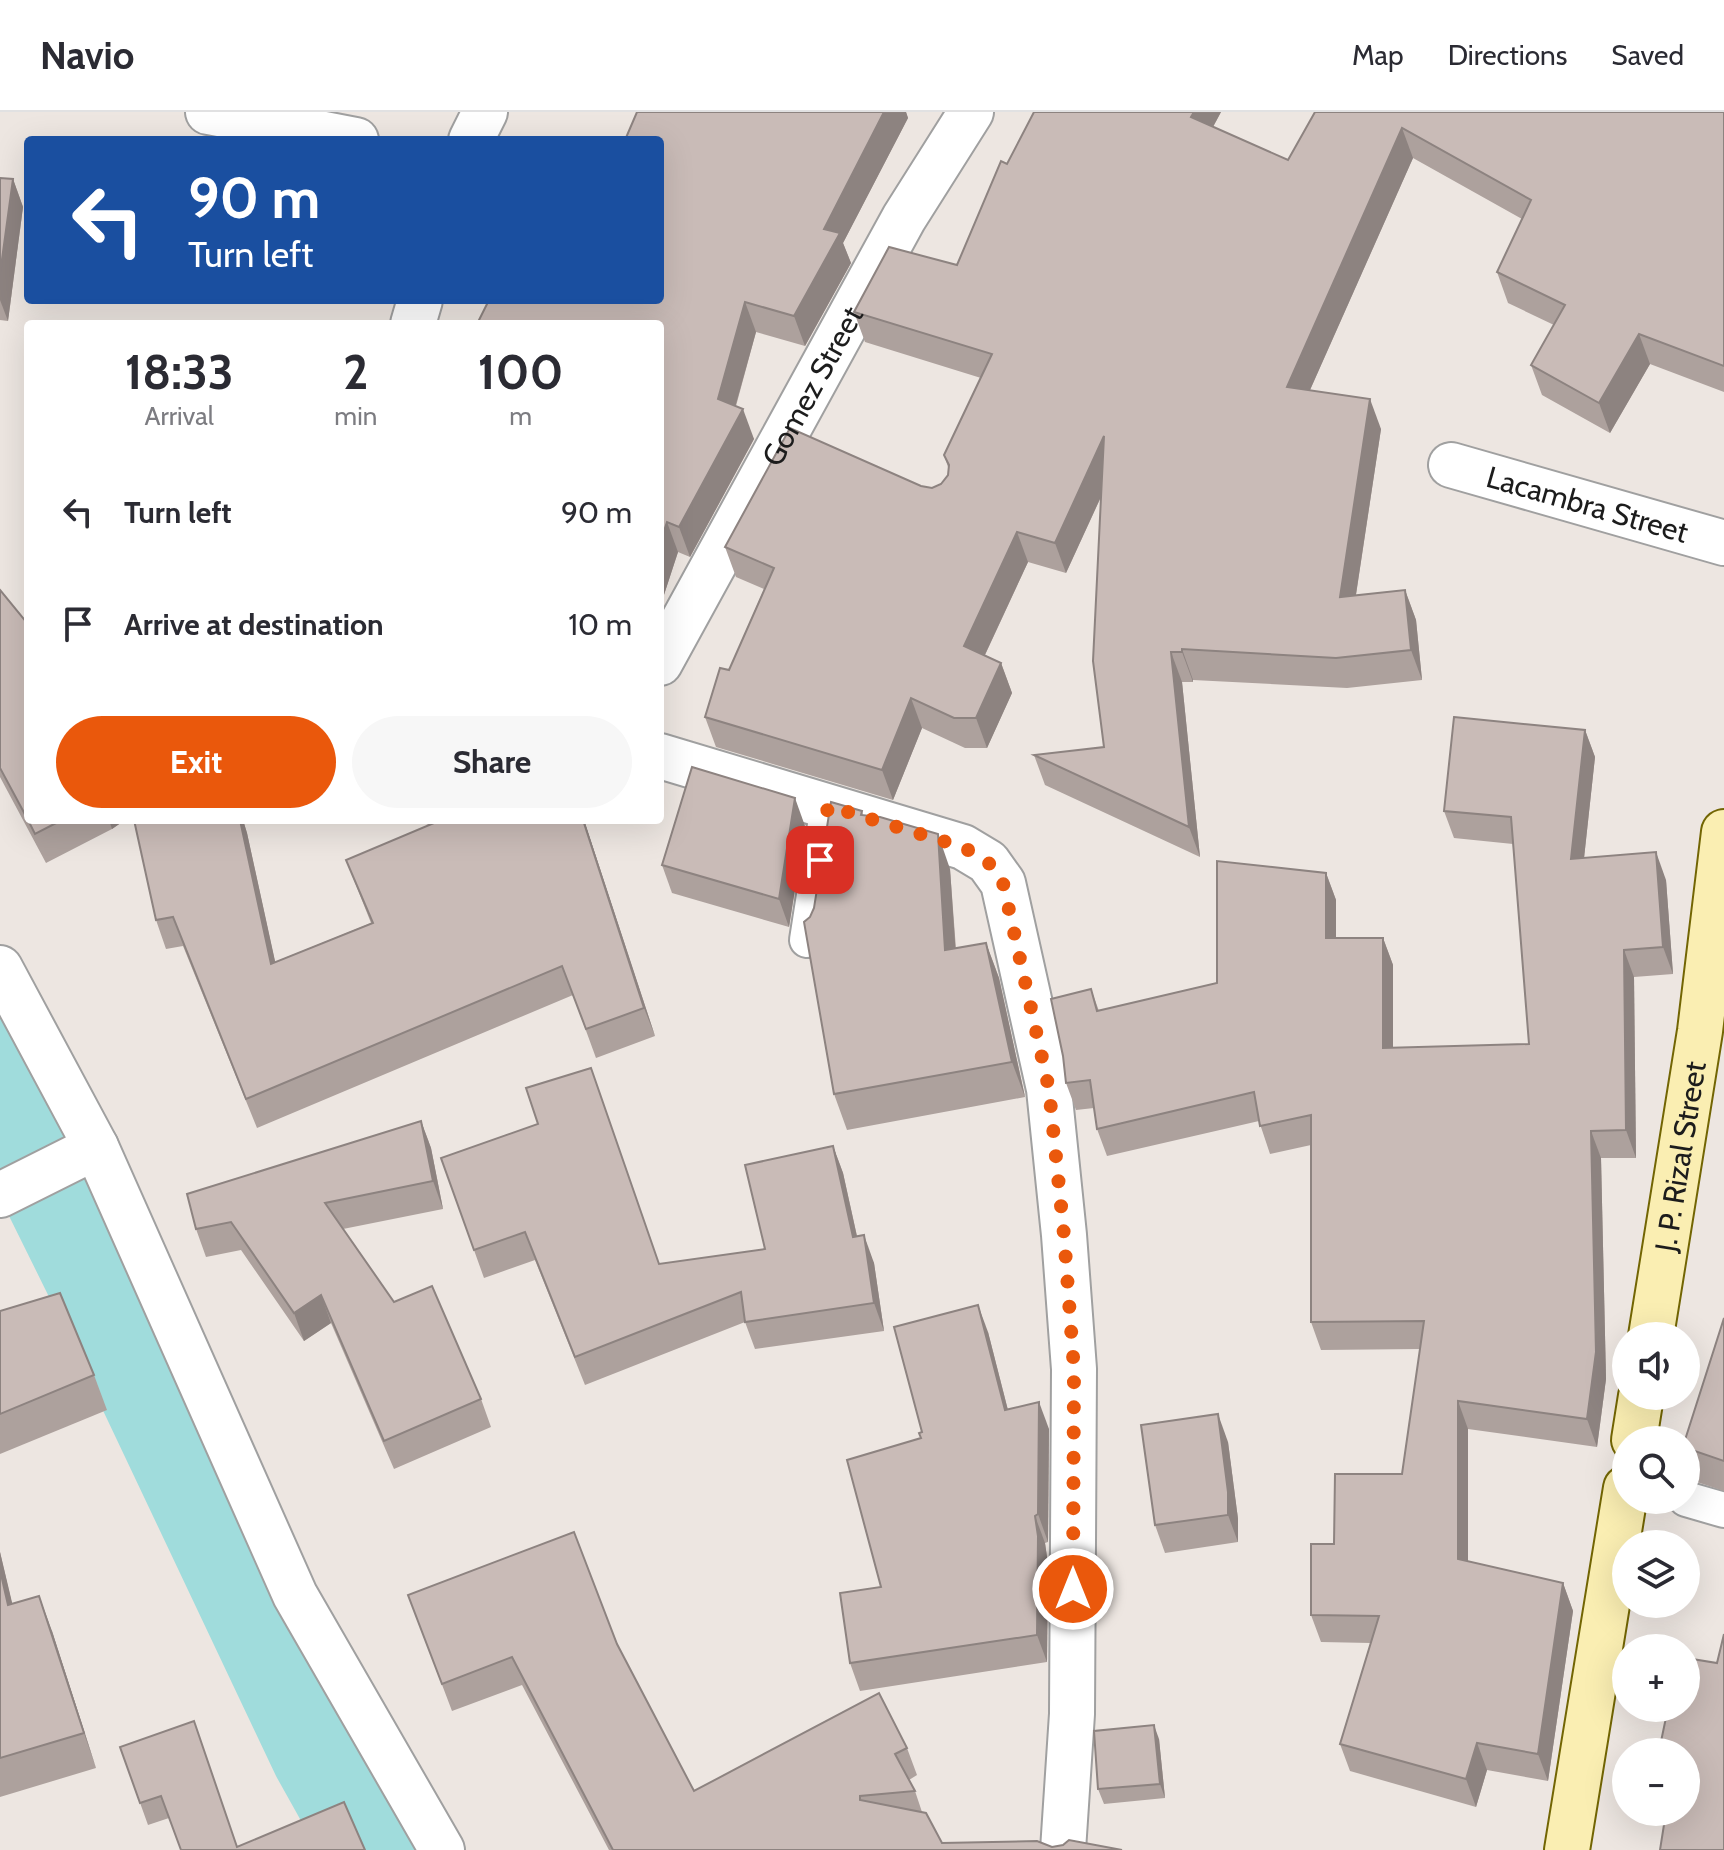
<!DOCTYPE html>
<html lang="en">
<head>
<meta charset="utf-8">
<style>
	body { margin:0; font-family:Cabin,sans-serif; background:#f7f7f7; color:#2b2b33; height:100vh; display:flex; flex-direction:column; font-size:30px; white-space:nowrap }
	* { box-sizing:border-box; margin:0 }
	p { font-size:26px; color:#7c7c81 }
	.icon { flex:none; width:44px; height:44px; fill:none; stroke:currentColor; stroke-width:2; stroke-linecap:round; stroke-linejoin:round }
	.map { position:relative; flex:1; overflow:hidden }
	.details { position:absolute; left:24px; top:208px; width:640px; height:504px; display:flex; flex-direction:column; background:#fff; border-radius:8px; box-shadow:0 8px 32px #0002 }
	.details>* { flex:none }
	.banner { position:absolute; left:24px; top:24px; width:640px; height:168px; border-radius:8px; box-shadow:0 8px 32px #0002; background:#1a4fa0; color:#fff; overflow:hidden }
	.fabs { position:absolute; left:1612px; top:1210px; display:grid; gap:16px }
	.fabs a { display:grid; place-items:center; width:88px; height:88px; border-radius:50%; background:#fff; box-shadow:0 8px 32px #0002; font-size:40px }
	.pin { position:absolute; display:grid; place-items:center; width:68px; height:68px; color:#fff; margin:-34px; border-radius:16px; box-shadow:0 4px 12px #0006 }
	.me { position:absolute; width:88px; margin:-44px; rotate:0deg; stroke-linejoin:round; filter:drop-shadow(0 0 6px #0008) }
	.turn { display:flex; align-items:center; gap:28px; height:168px; padding:0 32px; font-size:36px }
	.turn .icon { width:104px; height:104px; stroke-width:2.5 }
	.turn b { display:block; font-size:56px; line-height:68px }
	.eta { display:flex; justify-content:space-evenly; align-items:center; height:136px; text-align:center }
	.eta b { font-size:48px; font-weight:800; line-height:56px }
	.primary-button { display:flex; gap:16px; margin-top:auto; padding:16px 32px }
	.primary-button a { flex:1; height:92px; border-radius:48px; background:#ea580c; color:#fff; font-size:32px; font-weight:800; line-height:92px; text-align:center }
	.primary-button a+a { background:#f7f7f7; color:#2b2b33 }
	ul { padding:0; list-style:none }
	li { display:flex; align-items:center; gap:24px; height:112px; padding:0 32px }
	li div { flex:1 }
	li b { display:block; font-size:30px }
	li em { font-style:normal }
	header { display:flex; align-items:center; gap:48px; box-sizing:border-box; height:112px; padding:0 40px; background:#fff; border-bottom:2px solid #e1e1e2 }
	header strong { font-size:38px }
	nav { display:flex; gap:44px; margin-inline-start:auto; font-size:28px }
	.map>svg:first-child { display:block }
</style>
</head>
<body>
<header>
<strong>Navio</strong>
<nav><a>Map</a><a>Directions</a><a>Saved</a></nav>
</header>
<div class="map">
<svg width="1724" height="1738" viewBox="0 0 1724 1738">
	<rect width="100%" height="100%" fill="#ede6e1"/>
	<g fill="none" stroke-linecap="round" stroke-linejoin="round">
		<path stroke="#a0dcdc" stroke-width="118" d="M0,946L14,981L107,1169L329,1638L385,1738"/>
		<defs>
			<g id="lane">
				<path d="M807,828L828,694"/>
				<path d="M1686,1387L1724,1398"/>
			</g>
			<g id="street">
				<path d="M208,0L356,28"/>
				<path d="M471,28L485,0"/>
				<path d="M413,212L420,188"/>
				<path id="s1" d="M1451,353L1724,431"/>
				<path id="s2" d="M660,551L904,106L971,0"/>
				<path d="M660,644L963,735L988,750L1003,771L1049,977L1064,1123L1074,1257L1072,1602L1063,1738"/>
				<path d="M0,856L96,1035L295,1483L442,1738"/>
				<path d="M0,1083L96,1035"/>
			</g>
			<g id="secondary">
				<path id="s3" d="M1651,1224L1700,919L1724,720"/>
				<path d="M1634,1328L1641,1284"/>
				<path d="M1567,1738L1626,1376"/>
			</g>
		</defs>
		<use href="#lane" stroke="#a0a0a0" stroke-width="38"/>
		<use href="#street" stroke="#a0a0a0" stroke-width="48"/>
		<use href="#secondary" stroke="#726503" stroke-width="48"/>
		<use href="#lane" stroke="#fff" stroke-width="34"/>
		<use href="#street" stroke="#fff" stroke-width="44"/>
		<use href="#secondary" stroke="#faeeb2" stroke-width="44"/>
	</g>
	<g fill="#ada19d">
		<path d="M637,0H906L908,6L843,131L851,151L805,234L756,220L736,294L754,327L690,445L678,440L660,495V188Z"/>
		<path d="M1034,0H1221L1213,15L1288,48L1315,0H1724V280L1650,252L1610,321L1542,283L1531,253L1554,213L1508,191L1497,160L1522,107L1413,46L1310,278L1381,317L1356,483L1405,478L1416,508L1422,568L1347,576L1193,568V570H1182L1200,745L1045,673L1034,643L1104,635L1101,385L1066,461L1028,450L985,543L1001,551L1012,581L987,636H965L922,616L893,688L716,635L705,605L729,558L764,477L736,465L725,435L921,374L932,376L941,372L948,363V355L944,343L981,266L865,230L854,200L957,153Z"/>
		<path d="M0,66L13,67L23,95L8,209L0,208Z"/>
		<path d="M0,478L28,708H125L112,717L46,751L0,665Z"/>
		<path d="M1585,618L1595,645L1584,746L1666,768L1673,862L1634,865L1636,1046H1601L1606,1267L1597,1335L1468,1317V1449L1563,1471L1573,1499L1548,1669L1487,1658L1476,1695L1350,1659L1340,1632L1371,1531L1321,1530L1311,1503L1334,1432L1402,1362L1420,1237L1321,1238L1311,1210V1033L1270,1042L1259,1009L1107,1044L1097,1017L1094,996L1076,998L1066,971L1091,877L1099,899L1217,871L1326,761L1336,788V826H1383L1393,853V936L1529,932L1513,732L1454,726L1444,699Z"/>
		<path d="M862,699L863,703L950,757L956,837L986,831L999,866L1025,985L847,1018L834,982L810,805Z"/>
		<path d="M134,708H243L247,721L275,850L371,811L346,748L429,713L420,710L419,708H584L655,924L596,946L573,883L257,1016L183,834L166,837L156,808Z"/>
		<path d="M805,714L789,815L672,781L662,753Z"/>
		<path d="M421,1009L431,1036L443,1097L343,1117L394,1190L481,1287L491,1315L394,1357L331,1211L304,1229L241,1138L206,1145L196,1117Z"/>
		<path d="M833,1034L843,1061L857,1124L874,1151L884,1219L755,1237L745,1210L585,1273L535,1148L484,1166L441,1046L659,1152L765,1137Z"/>
		<path d="M0,1199L94,1263L107,1298L0,1342Z"/>
		<path d="M1724,1206V1379L1694,1369L1686,1345V1328Z"/>
		<path d="M988,1220L1008,1298L1049,1317L1048,1430L1045,1431L1048,1452L1047,1550L860,1579L850,1551L881,1475L922,1320Z"/>
		<path d="M1228,1330L1238,1407V1430L1165,1441L1155,1413Z"/>
		<path d="M0,1440L12,1492L52,1519L96,1656L0,1685Z"/>
		<path d="M408,1483L617,1532L694,1679L907,1636L917,1663L909,1668L915,1679L922,1700L942,1731L1122,1738H609L522,1573L452,1599Z"/>
		<path d="M1159,1627L1165,1686L1104,1692L1098,1677Z"/>
		<path d="M120,1635L238,1735L365,1738H181L169,1706L148,1713Z"/>
	</g>
	<g fill="#8d8380">
		<path d="M884,0H906L908,6L843,131L851,151L805,234L794,204L824,117Z"/>
		<path d="M1194,0H1221L1202,35L1191,5Z"/>
		<path d="M1402,16L1413,46L1298,305L1287,275Z"/>
		<path d="M13,67L23,95L8,209L0,188V162Z"/>
		<path d="M745,190L756,220L729,317L718,287Z"/>
		<path d="M1639,222L1650,252L1610,321L1599,291Z"/>
		<path d="M1370,287L1381,317L1351,515L1340,485Z"/>
		<path d="M743,297L754,327L690,445L679,415Z"/>
		<path d="M1104,324L1115,354L1066,461L1055,431Z"/>
		<path d="M667,410L678,440L660,495V431Z"/>
		<path d="M1017,420L1028,450L975,564L964,534Z"/>
		<path d="M1405,478L1416,508L1422,568L1411,538Z"/>
		<path d="M1182,537L1193,568V570L1182,540Z"/>
		<path d="M1171,540L1182,570L1200,745L1189,715Z"/>
		<path d="M1001,551L1012,581L987,636L976,606Z"/>
		<path d="M911,586L922,616L893,688L882,658Z"/>
		<path d="M1585,618L1595,645L1581,774L1571,747Z"/>
		<path d="M795,686L805,714L789,815L779,787Z"/>
		<path d="M109,708H125L112,717Z"/>
		<path d="M240,708H243L247,721L282,881L271,852Z"/>
		<path d="M583,708H584L655,924L644,896Z"/>
		<path d="M938,722L950,757L958,874L945,838Z"/>
		<path d="M1656,740L1666,768L1673,862L1663,835Z"/>
		<path d="M1326,761L1336,788V854L1326,826Z"/>
		<path d="M1383,826L1393,853V964L1383,936Z"/>
		<path d="M986,831L999,866L1025,985L1012,950Z"/>
		<path d="M1624,838L1634,865L1636,1046L1626,1018Z"/>
		<path d="M421,1009L431,1036L443,1097L433,1069Z"/>
		<path d="M1591,1019L1601,1046L1606,1267L1597,1335L1587,1307Z"/>
		<path d="M833,1034L843,1061L863,1152L853,1125Z"/>
		<path d="M864,1123L874,1151L884,1219L874,1191Z"/>
		<path d="M321,1183L331,1211L304,1229L294,1201Z"/>
		<path d="M978,1193L988,1220L1015,1326L1005,1298Z"/>
		<path d="M1458,1289L1468,1317V1474L1458,1447Z"/>
		<path d="M1039,1290L1049,1317L1048,1430L1038,1402Z"/>
		<path d="M1218,1302L1228,1330L1238,1407V1430L1228,1403Z"/>
		<path d="M1035,1404L1045,1431L1048,1452L1047,1550L1037,1523Z"/>
		<path d="M0,1440L21,1528L8,1493L0,1458Z"/>
		<path d="M1563,1471L1573,1499L1548,1669L1538,1642Z"/>
		<path d="M39,1484L52,1519L96,1656L84,1621Z"/>
		<path d="M1154,1613L1159,1627L1165,1686L1160,1672Z"/>
		<path d="M1477,1631L1487,1658L1476,1695L1466,1667Z"/>
	</g>
	<g fill="#c9bbb7" stroke="#8d8380" stroke-width="2">
		<path d="M637,0H884L824,117L840,121L794,204L745,190L718,287L743,297L679,415L667,410L660,431V212H477L489,188H660V28H625Z"/>
		<path d="M1034,0H1194L1191,5L1288,48L1315,0H1724V254L1639,222L1599,291L1531,253L1565,193L1497,160L1531,88L1402,16L1287,275L1370,287L1340,485L1405,478L1411,538L1336,546L1182,537V540H1171L1189,715L1034,643L1104,635L1093,549L1104,324L1055,431L1017,420L964,534L1001,551L976,606H954L911,586L882,658L705,605L720,556L729,558L774,456L725,435L790,316L921,374L932,376L941,372L948,363L949,353L944,343L992,242L854,200L889,135L957,153L1001,49L1007,52Z"/>
		<path d="M0,66L13,67L0,162Z"/>
		<path d="M0,478L28,512V708L0,656Z"/>
		<path d="M1454,605L1585,618L1571,747L1656,740L1663,835L1624,838L1626,1018L1591,1019L1596,1240L1587,1307L1458,1289V1447L1563,1471L1538,1642L1477,1631L1466,1667L1340,1632L1379,1504L1311,1503V1432H1334L1335,1362H1402L1424,1209L1311,1210V1003L1260,1014L1254,980L1097,1017L1090,968L1066,971L1063,944L1051,887L1091,877L1097,899L1217,871V749L1326,761V826H1383V936L1529,932L1511,705L1444,699Z"/>
		<path d="M692,655L795,686L779,787L662,753Z"/>
		<path d="M831,690L862,699L861,703L880,705L938,722L945,838L986,831L1012,950L834,982L804,810L810,805L814,796Z"/>
		<path d="M28,708H62L35,722Z"/>
		<path d="M134,708H240L271,852L373,811L346,748L441,708H583L644,896L586,917L562,854L246,987L173,805L156,808Z"/>
		<path d="M591,956L659,1152L765,1137L745,1053L833,1034L853,1125L864,1123L874,1191L745,1210L741,1180L575,1245L525,1120L474,1138L441,1046L538,1012L526,976Z"/>
		<path d="M421,1009L433,1069L325,1091L394,1190L432,1174L481,1287L384,1329L321,1183L294,1201L231,1110L196,1117L187,1082Z"/>
		<path d="M60,1181L94,1263L0,1302V1199Z"/>
		<path d="M978,1193L1005,1298L1039,1290L1038,1402L1035,1404L1038,1424L1037,1523L850,1551L840,1481L881,1475L847,1348L921,1326L919,1321L922,1320L894,1215Z"/>
		<path d="M1724,1206V1349L1686,1336V1328H1685Z"/>
		<path d="M1218,1302L1228,1380V1403L1155,1413L1141,1313Z"/>
		<path d="M574,1420L617,1532L694,1679L879,1581L907,1636L895,1642L915,1679L860,1684V1688L926,1701L942,1731L1037,1729L1052,1735L1063,1733L1069,1728L1122,1738H613L512,1545L442,1572L408,1483Z"/>
		<path d="M0,1458L8,1493L39,1484L84,1621L0,1646Z"/>
		<path d="M1724,1522V1738H1660L1666,1700H1686V1640L1659,1639L1668,1596H1686V1546L1717,1551Z"/>
		<path d="M194,1609L237,1735L344,1690L365,1738H181L161,1684L140,1691L120,1635Z"/>
		<path d="M1154,1613L1160,1672L1098,1677L1094,1619Z"/>
	</g>
	<g fill="none" stroke-linecap="round" stroke-linejoin="round">
		<path stroke="#ea580c" stroke-width="14" stroke-dasharray="0 25.2" d="M820,748L828,694L963,735L988,750L1003,771L1049,977L1064,1123L1074,1257L1073,1477"/>
	</g>
	<g text-anchor="middle" dominant-baseline="central" stroke-width="7" stroke-linejoin="round" paint-order="stroke">
		<g font-size="30" fill="#1c1c1c" stroke="#fff">
			<text stroke="none"><textPath href="#s2" startOffset="316">Gomez Street</textPath></text>
			<text stroke="none"><textPath href="#s1" startOffset="142">Lacambra Street</textPath></text>
			<text stroke="none"><textPath href="#s3" startOffset="182">J. P. Rizal Street</textPath></text>
		</g>
	</g>
</svg>
<div class="fabs">
<a><svg class="icon" aria-label="sound" viewBox="0 0 24 24"><path d="M4 9h4l5-4v14l-5-4H4zM17 9q2 3 0 6"/></svg></a>
<a><svg class="icon" aria-label="search" viewBox="0 0 24 24"><circle cx="10" cy="10" r="6"/><path d="M15 15l6 6"/></svg></a>
<a><svg class="icon" aria-label="layers" viewBox="0 0 24 24"><path d="M12 4l9 5-9 5-9-5zM3 14l9 5 9-5"/></svg></a>
<a>+</a>
<a>−</a>
</div>
<div class="pin" style="left:820px;top:748px;background:#d93025"><svg class="icon" aria-label="arrive" viewBox="0 0 24 24"><path d="M6 21V4h12l-3 4 3 4H6"/></svg></div>
<svg class="me" style="left:1073px;top:1477px" viewBox="-20 -20 40 40"><circle r="17" fill="#ea580c" stroke="#fff" stroke-width="3"/><path d="M0-11L8 9 0 5-8 9z" fill="#fff"/></svg>
<div class="banner">
<div class="turn"><svg class="icon" aria-label="left" viewBox="0 0 24 24"><path d="M17 20v-9H6M10 6l-5 5 5 5"/></svg><div><b>90 m</b>Turn left</div></div>
</div>
<section class="details">
<div class="eta">
<div><b>18:33</b><p>Arrival</p></div>
<div><b>2</b><p>min</p></div>
<div><b>100</b><p>m</p></div>
</div>
<ul>
<li><svg class="icon" aria-label="left" viewBox="0 0 24 24"><path d="M17 20v-9H6M10 6l-5 5 5 5"/></svg><div><b>Turn left</b></div><em>90 m</em></li>
<li><svg class="icon" aria-label="arrive" viewBox="0 0 24 24"><path d="M6 21V4h12l-3 4 3 4H6"/></svg><div><b>Arrive at destination</b></div><em>10 m</em></li>
</ul>
<div class="primary-button"><a>Exit</a><a>Share</a></div>
</section>
</div>
</body>
</html>
